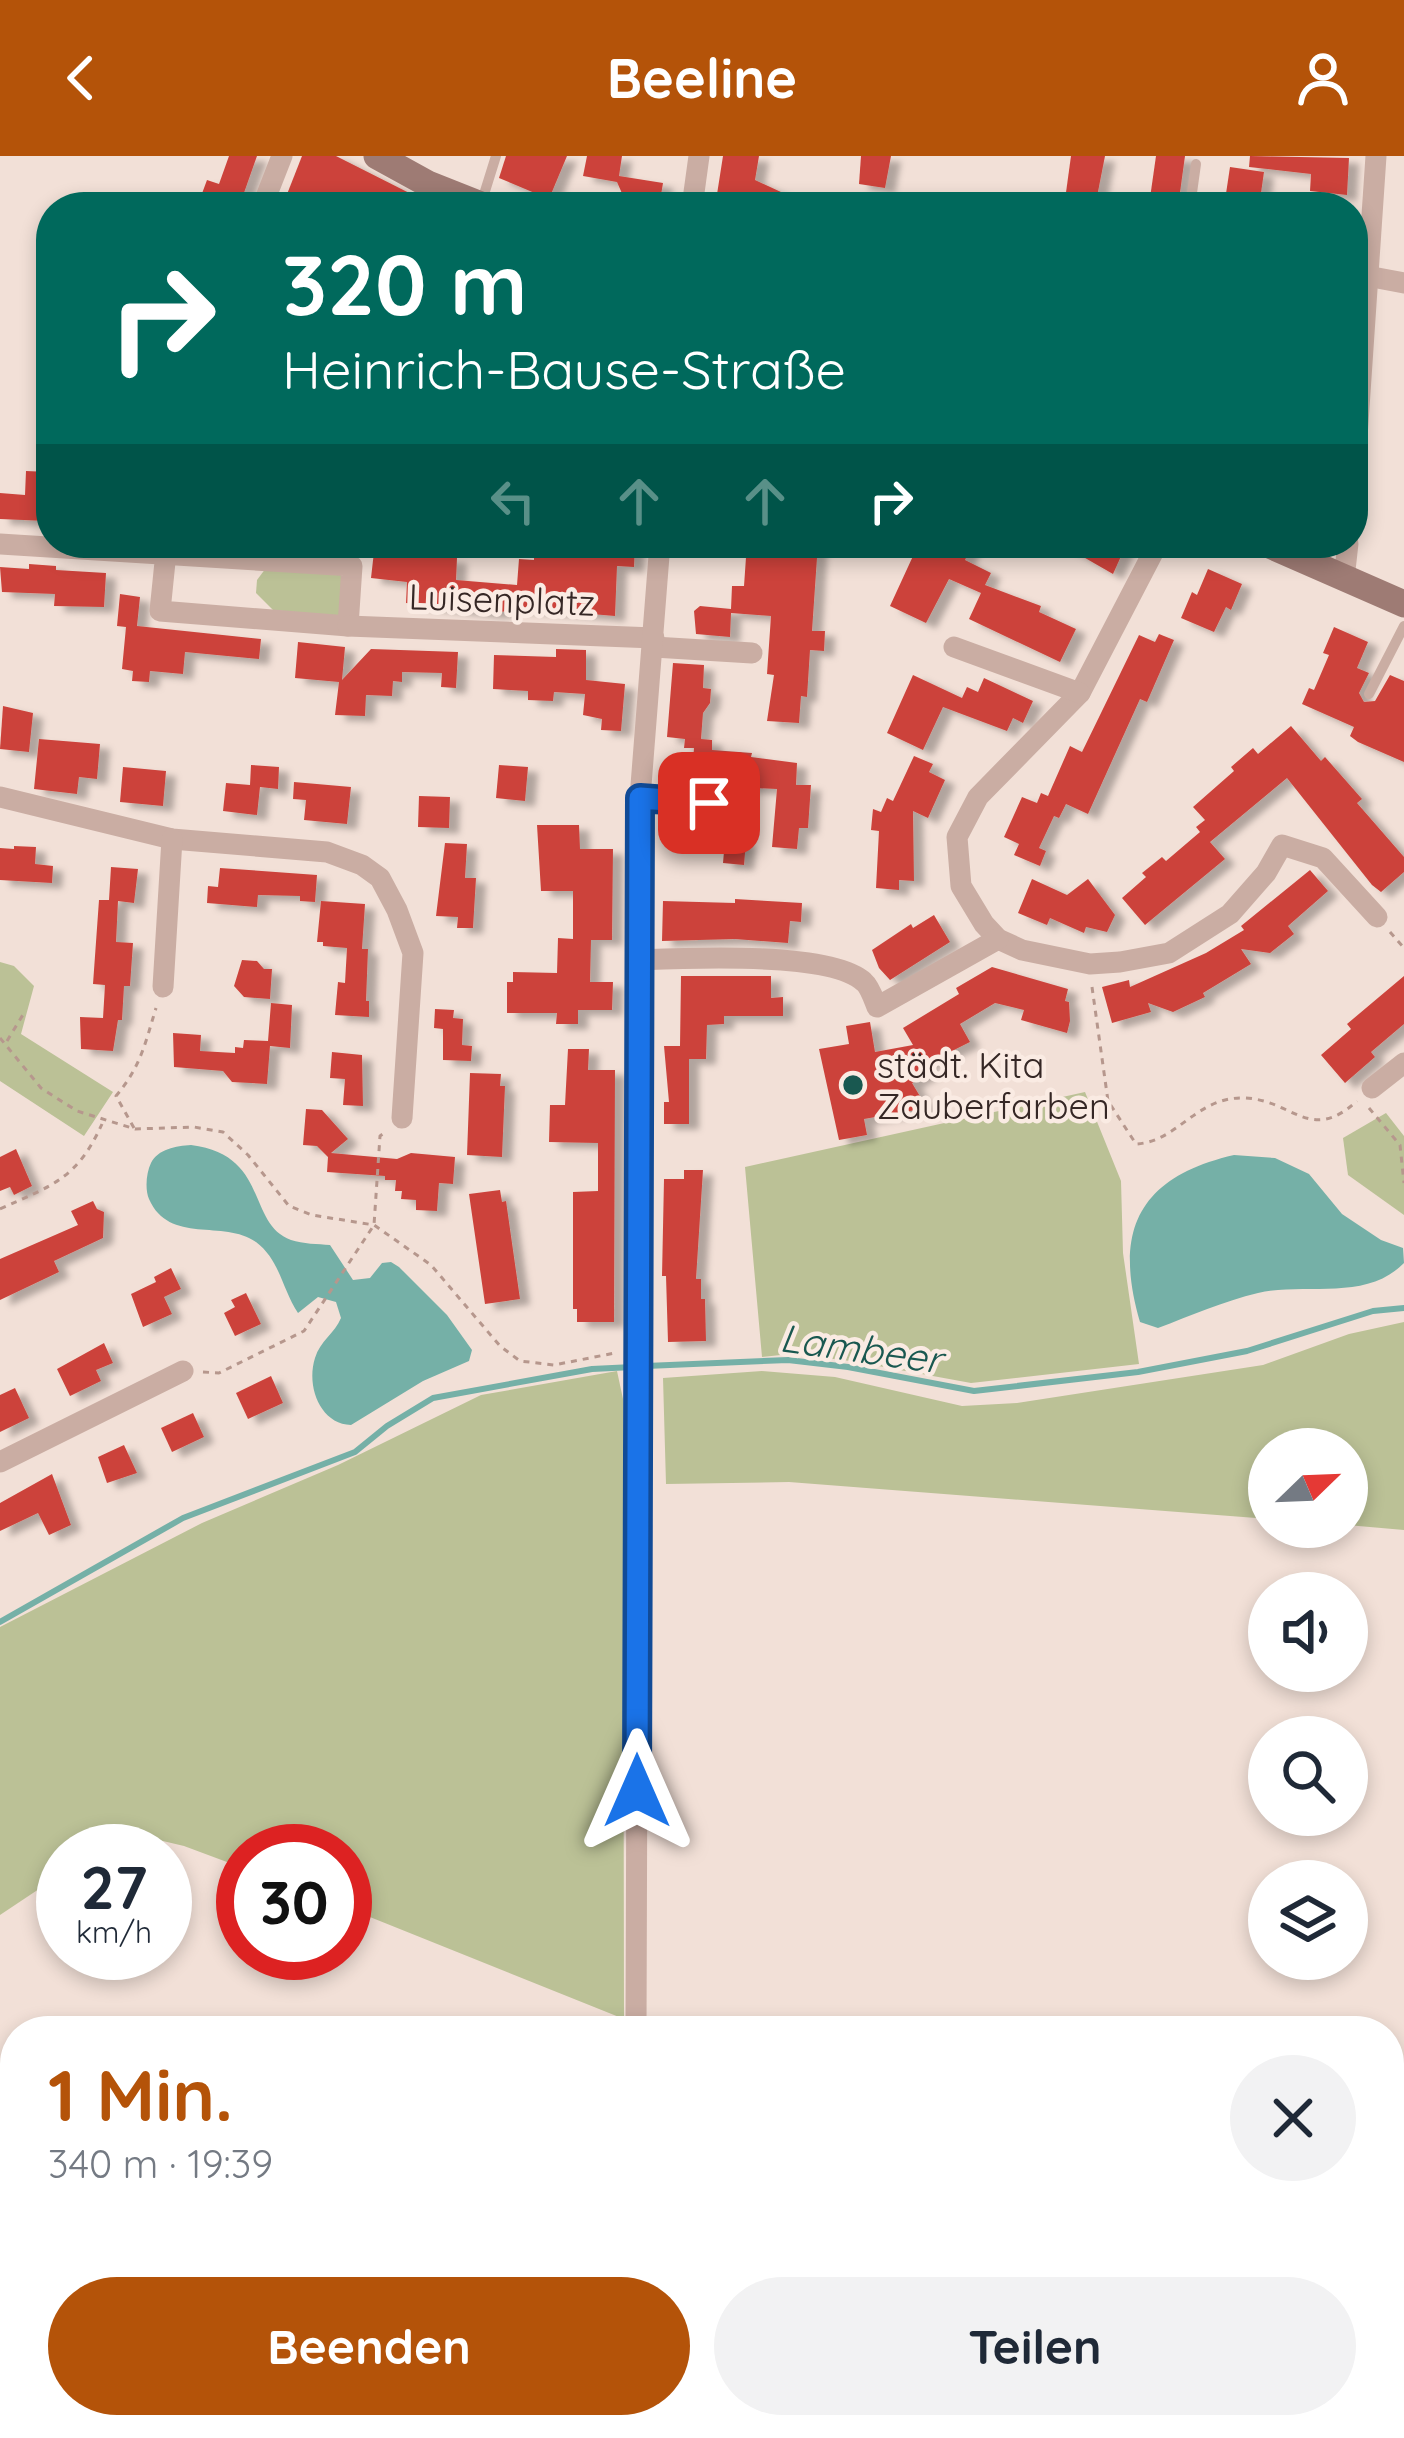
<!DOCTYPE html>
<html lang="de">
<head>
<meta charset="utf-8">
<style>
	body { margin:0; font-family:Quicksand,sans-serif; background:#f2f2f3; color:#1f2937; height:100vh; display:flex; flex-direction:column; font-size:45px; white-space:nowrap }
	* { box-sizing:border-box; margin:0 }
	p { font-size:39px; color:#747a83 }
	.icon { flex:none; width:66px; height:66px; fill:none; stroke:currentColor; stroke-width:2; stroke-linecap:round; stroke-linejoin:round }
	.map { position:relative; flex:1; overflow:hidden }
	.drawer { position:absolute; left:0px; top:1860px; width:1404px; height:423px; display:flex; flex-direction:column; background:#fff; border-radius:48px 48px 0 0; box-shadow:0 6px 18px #0003 }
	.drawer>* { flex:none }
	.top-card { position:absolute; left:36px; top:36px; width:1332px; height:366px; border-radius:48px; box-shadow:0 6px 18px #0003; background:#00695c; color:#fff; overflow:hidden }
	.needle { width:78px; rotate:67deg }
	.buttons { position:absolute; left:1248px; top:1272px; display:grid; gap:24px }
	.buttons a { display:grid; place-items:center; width:120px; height:120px; border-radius:50%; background:#fff; box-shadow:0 6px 18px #0003; font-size:60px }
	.speed { position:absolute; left:36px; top:1668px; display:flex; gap:24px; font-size:60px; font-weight:700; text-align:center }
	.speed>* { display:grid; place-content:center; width:156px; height:156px; border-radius:50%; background:#fff; box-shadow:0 6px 18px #0003; line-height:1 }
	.speed small { font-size:30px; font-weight:400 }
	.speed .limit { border:18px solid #d22; background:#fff; color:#111 }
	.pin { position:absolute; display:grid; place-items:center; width:102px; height:102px; color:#fff; margin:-51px; border-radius:24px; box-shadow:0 6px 18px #0006 }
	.me { position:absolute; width:132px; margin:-66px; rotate:0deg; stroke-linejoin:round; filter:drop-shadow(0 0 9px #0008) }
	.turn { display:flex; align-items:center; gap:42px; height:252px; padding:0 48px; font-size:54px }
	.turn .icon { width:156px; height:156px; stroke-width:2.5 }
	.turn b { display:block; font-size:84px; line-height:102px }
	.lanes { display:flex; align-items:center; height:114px; padding:0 48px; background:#0003; justify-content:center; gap:60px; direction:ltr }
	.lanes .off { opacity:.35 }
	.round { display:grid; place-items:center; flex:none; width:126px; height:126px; border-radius:63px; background:#f2f2f3 }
	.head { display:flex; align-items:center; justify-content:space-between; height:204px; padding:0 48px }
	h1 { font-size:72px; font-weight:800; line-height:90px; color:#b45309 }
	.primary-button { display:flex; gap:24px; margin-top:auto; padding:24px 48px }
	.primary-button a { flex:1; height:138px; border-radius:72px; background:#b45309; color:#fff; font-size:48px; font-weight:800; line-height:138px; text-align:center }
	.primary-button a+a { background:#f2f2f3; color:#1f2937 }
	header { display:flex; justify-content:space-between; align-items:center; height:156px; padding:0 48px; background:#b45309; color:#fff; font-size:54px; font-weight:800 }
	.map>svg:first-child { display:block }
</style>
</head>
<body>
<header><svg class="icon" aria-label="back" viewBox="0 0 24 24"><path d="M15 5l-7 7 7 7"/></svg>Beeline<svg class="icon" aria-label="person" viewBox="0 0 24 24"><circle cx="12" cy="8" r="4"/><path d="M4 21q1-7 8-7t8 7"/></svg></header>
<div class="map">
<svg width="1404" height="2282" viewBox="0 0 1404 2282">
	<defs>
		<filter id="shadow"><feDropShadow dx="10" dy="5.5" stdDeviation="3" flood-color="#0004"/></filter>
	</defs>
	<rect width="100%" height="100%" fill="#f2e0d7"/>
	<g fill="#bbc196">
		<path d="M266,412L341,414L345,455L337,460L273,454L256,437L257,424Z"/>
		<path d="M0,806L14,810L34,830L21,878L113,936L84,980L0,925Z"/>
		<path d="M1085,936L1121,1025L1123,1097L1139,1208L971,1227L851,1205L790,1198L762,1201L745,1011Z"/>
		<path d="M1386,957L1404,980V1059L1348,1019L1343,982Z"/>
		<path d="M1404,1166V1374L1347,1369V1293H1269V1363L789,1326L666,1328L663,1222L762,1215L835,1221L962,1250L1017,1247L1263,1209L1349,1178Z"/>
		<path d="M617,1215L623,1243L624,1863L345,1751V1695H243V1712L184,1690L125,1676L97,1695H63V1717L0,1759V1471L202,1367L338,1309L481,1239Z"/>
		<path d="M0,1979L15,1993V2268H125L136,2282H0Z"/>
	</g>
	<g fill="#75b0a7">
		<path d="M191,989C270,999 246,1067 291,1084C303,1088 318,1088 330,1089L353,1124L370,1122L382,1107L391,1106L399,1111L447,1159L472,1194L469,1205L423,1225L351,1269C320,1268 306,1230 315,1202C320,1185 335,1177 341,1162L336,1146L318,1141L298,1157C282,1133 280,1104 256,1086C224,1063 169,1089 149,1043C145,1034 146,1017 151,1007C158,993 176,990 191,989Z"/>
		<path d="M1234,999L1275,1002L1309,1018L1342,1058L1381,1084L1403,1092L1404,1107C1366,1146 1306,1126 1258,1137C1224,1145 1190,1160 1158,1172L1140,1166C1113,1074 1139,1021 1234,999Z"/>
	</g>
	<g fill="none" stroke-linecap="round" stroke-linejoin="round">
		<g stroke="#75b0a7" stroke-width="6">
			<path d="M646,1210L788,1204L848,1211L974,1235L1138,1216L1247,1195L1373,1155L1404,1152"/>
			<path d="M0,1466L183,1362L355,1296L387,1270L433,1242L592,1213L633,1211"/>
		</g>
	</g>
	<g fill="#cc433b" filter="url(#shadow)">
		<path d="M229,0H257L239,51H197L207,24L219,28Z"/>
		<path d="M302,0H336L437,51H282Z"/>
		<path d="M506,0H567L549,43L499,22Z"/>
		<path d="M587,0H622L619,20L663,27L659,51H628L617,26L583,20Z"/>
		<path d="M723,0H759L755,24L781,36L774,51H715Z"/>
		<path d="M861,0H891L885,32L859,28Z"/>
		<path d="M1071,0H1105L1095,51H1064Z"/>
		<path d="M1156,0H1185L1178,51L1149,49Z"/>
		<path d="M1250,0L1349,2L1347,39L1310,35L1311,18L1249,11Z"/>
		<path d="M1230,11L1264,16L1259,51H1224Z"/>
		<path d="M26,315L49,316L47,365L0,363V337L25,339Z"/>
		<path d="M375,387L432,391L431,401L457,402L456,424L517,429L519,403L534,404V398L601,402L602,387H635L634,411L617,410L615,460L508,451L507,455L494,457L406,447L407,426L371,422Z"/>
		<path d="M747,387H818L812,475H825L824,495L810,494L807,541L801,540L799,567L767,565L774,519L767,518L771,460L731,457L730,481L696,478L694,455L700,450L731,453L732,430H744Z"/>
		<path d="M919,387H973L965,404L991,417L985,429L1041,450L1039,456L1076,473L1060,506L969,463L981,437L949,423L926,467L890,450Z"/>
		<path d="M1059,387H1127L1113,418Z"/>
		<path d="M29,408L56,410V414L106,417L104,451L54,450L55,438L2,436L0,411L29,413Z"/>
		<path d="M1208,413L1242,428L1231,454L1226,451L1214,476L1181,462L1192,436L1197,439Z"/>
		<path d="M120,438L140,441L137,470L261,483L259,503L185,496L183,518L150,515L149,526L132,525L133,515L122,513L126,471L117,470Z"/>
		<path d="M1334,471L1368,486L1357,512L1369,517L1359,537L1364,546L1375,545L1390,519L1404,525V606L1358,586L1350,580L1354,571L1302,548L1309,532L1314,534L1329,499L1323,497Z"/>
		<path d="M1159,478L1174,484L1147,546L1140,543L1088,658L1066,648L1059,662L1054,660L1039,692L1046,695L1040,710L1014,699L1019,688L1004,681L1022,641L1037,647L1041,637L1048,640L1070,590L1082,596L1139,479L1155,486Z"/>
		<path d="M298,486L345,491L342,524L371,493L458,496L456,532L441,531L442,517L402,516V526L393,525L392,540L366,539L365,560L335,559L339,526L295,522Z"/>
		<path d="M556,493L586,494V524L625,528L621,575L601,574L602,563L583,559L585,538L554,536L553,545L528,544V535L493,533L494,499L556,501Z"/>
		<path d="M673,507L704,509L703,532L711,533L710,547L703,557L701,583L712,584V594L752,597L751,601L797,607L796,629H811L808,672H799L797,693L772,691L777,633L691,629L694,592H684L685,583L667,581Z"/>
		<path d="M913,519L962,542L967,531L978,536L984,522L1033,545L1023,567L1013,562L1007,575L943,551L923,594L887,577Z"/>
		<path d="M3,550L33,557L29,596L0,593Z"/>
		<path d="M1291,570L1321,605L1325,601L1362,643L1357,647L1404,701V716L1381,736L1372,729L1287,622L1210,686L1225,703L1145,769L1122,742L1146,721L1142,717L1162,701L1166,705L1200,676L1196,671L1205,664L1193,651L1234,615L1231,611L1253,592L1258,598Z"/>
		<path d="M39,583L100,588L97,623L79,621L77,638L34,633Z"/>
		<path d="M914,600L933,608L929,616L945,624L928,662L913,655L914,725L899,724V734L876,732L879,675L871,674L873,653L881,656L887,642L893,645Z"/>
		<path d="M251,609L279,611L278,633L260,631L257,659L223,655L226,627L250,629Z"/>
		<path d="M499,609L528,611L525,645L496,642Z"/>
		<path d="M123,611L166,615L163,650L120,646Z"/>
		<path d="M294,626L351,631L347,668L304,664L306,644L293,643Z"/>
		<path d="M419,640L450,641L449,672L418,671Z"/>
		<path d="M693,661L727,663L725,684L746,685L744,709L723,707L725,684L691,682Z"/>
		<path d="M537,669H579L580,693H613L612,784H591L590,826H613L612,854H578V868H556L557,857H507V826H513V816L557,817L558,782L573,783V735H541Z"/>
		<path d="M445,687L467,688L465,722H476L473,772H457L458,761L436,760Z"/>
		<path d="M14,690L36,691L35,708L53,710L52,727L0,724V692L14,693Z"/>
		<path d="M111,711L138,713L134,747L118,745L116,786L133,787L130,830H124L122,864H118L113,895L81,893L80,861L103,862L105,829L93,828L99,744H109Z"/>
		<path d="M220,712L317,719L315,746L300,745V740L258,739L257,751L207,747L208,730L218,731Z"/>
		<path d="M1310,714L1328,735L1288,770L1294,778L1270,797L1241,793L1251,808L1203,837L1205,841L1173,856L1148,847L1151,856L1112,867L1102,831L1129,824L1130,831L1206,797L1244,774L1241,770Z"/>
		<path d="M1032,723L1067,739L1088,723L1115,759L1107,776L1086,771L1084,777L1050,762L1047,769L1018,757Z"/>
		<path d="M735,743L802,747L801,766L790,765L788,787L735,783L662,785L663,745L735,747Z"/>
		<path d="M321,745L365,748L362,793H368L366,845H369V861L335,859L338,826L345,827L347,792L323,790V786H317Z"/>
		<path d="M934,759L950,786L890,824L879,812L872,794L911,768L913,772Z"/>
		<path d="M242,804L257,805L264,813H272L270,843L244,841L234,830Z"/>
		<path d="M992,811L1068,833L1065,845L1069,846L1070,865L1067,877L1021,864L1024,854L995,847L960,868L970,886L926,908L930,916L912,927L927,952L864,963L867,979L839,984L819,893L849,888L846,870L870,866L875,896L913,889L903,872L959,838L956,832Z"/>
		<path d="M681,820H771V842L783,841V860H724V868L707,869L706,903H689V968H664V946H669L664,890H680Z"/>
		<path d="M1404,820V868L1371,896L1375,901L1345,927L1321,899L1351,873L1347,868Z"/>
		<path d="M271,847L292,849L290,892L270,890L267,928L232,926L223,915L174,911L173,877L201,879L200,895L235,897V891L243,892L244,884L268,885Z"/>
		<path d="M435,853L454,854L453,862L463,863L462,889L472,890L471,905L443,904V873L434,872Z"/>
		<path d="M568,893H589L588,914H615L614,1166H577V1153H573V1036L598,1035V987L549,986L550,949H565Z"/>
		<path d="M332,896L362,899L363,950L343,949L345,923L330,922Z"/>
		<path d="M470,917L501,918L500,930H505L502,1001L467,999Z"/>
		<path d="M306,953L322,954L348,983L331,997L397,1003L411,997L455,1001L453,1028L439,1027L437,1055L416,1054V1044L401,1043L402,1035H395L396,1024H385V1020L327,1016L328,1001L317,990L303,989Z"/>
		<path d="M16,993L32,1030L14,1039L10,1031L0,1035V1001Z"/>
		<path d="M684,1014H703L696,1123H701V1143H705L706,1185L668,1186L666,1120H662L664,1023H684Z"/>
		<path d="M500,1034L502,1046L506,1045L520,1143L485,1148L469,1038Z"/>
		<path d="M93,1045L97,1053L104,1056L103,1082L54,1105L59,1116L0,1144V1103L78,1069L71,1055Z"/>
		<path d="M171,1112L181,1133L164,1141L172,1158L143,1171L131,1138L156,1126L154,1121Z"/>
		<path d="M246,1137L261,1168L235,1180L224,1157L235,1151L231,1144Z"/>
		<path d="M104,1187L113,1207L96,1214L101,1225L70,1240L57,1213Z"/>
		<path d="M271,1220L283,1247L248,1263L236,1237Z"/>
		<path d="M15,1232L29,1262L0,1276V1239Z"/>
		<path d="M193,1257L204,1281L172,1296L161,1272Z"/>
		<path d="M124,1289L137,1317L107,1327L98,1301Z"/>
		<path d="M52,1318L71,1369L49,1379L38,1357L0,1375V1347Z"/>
	</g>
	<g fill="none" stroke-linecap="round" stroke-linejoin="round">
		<g stroke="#b6978d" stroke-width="3" stroke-dasharray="6 6" stroke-linecap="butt">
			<path d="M1390,776L1404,792"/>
			<path d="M1092,831L1108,945L1136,988C1178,986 1196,940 1245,942C1293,944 1310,988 1357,945"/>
			<path d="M0,882L41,932L77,955L135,973L194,971L223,976L248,999L289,1050L312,1059L374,1069L431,1109L500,1190L520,1205L554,1209L615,1197"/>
			<path d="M7,885L24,857"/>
			<path d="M1369,952L1400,989L1404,1027"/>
			<path d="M134,972L116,940C141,910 145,888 156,852"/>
			<path d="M0,1053C53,1029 77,1023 102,968"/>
			<path d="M203,1216L219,1217L304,1175L374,1069L380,980L384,977"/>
			<path d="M656,1871L673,1862H697L892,1875"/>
			<path d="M1389,1909L1404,1910"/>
			<path d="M5,1973L15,1983"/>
		</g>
		<g stroke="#caada3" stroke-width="10">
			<path d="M481,48L496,0"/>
			<path d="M1190,51L1196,8"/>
			<path d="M1369,538L1404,470"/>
		</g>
		<g stroke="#caada3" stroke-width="21">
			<path d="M262,51L282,0"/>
			<path d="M692,51L699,0"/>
			<path d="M1367,120L1404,127"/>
			<path d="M1353,340L1376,0"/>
			<path d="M1158,387L1080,537L978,641L957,681L961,730L984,768L998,783L1022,794L1090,808L1120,806L1169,797L1230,758L1266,717L1282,689L1323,702L1377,761"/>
			<path d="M0,388L352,410L348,470L160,455L166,396V387"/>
			<path d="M1344,423L1348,387"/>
			<path d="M348,470L654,482"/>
			<path d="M654,491L752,497"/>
			<path d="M954,491L1080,537"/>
			<path d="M0,641L172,683L327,696L362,709L380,722L397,754L413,797L402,962"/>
			<path d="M640,642L743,649"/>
			<path d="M640,804C687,802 831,795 864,826C870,831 874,844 877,851L998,783"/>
			<path d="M163,831L172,683"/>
			<path d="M1372,932L1404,907"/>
			<path d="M0,1306L183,1215"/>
			<path d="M636,1875L640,642L660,387"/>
			<path d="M634,2282V2268"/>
		</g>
		<g stroke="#9e7b74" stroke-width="27">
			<path d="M377,0L428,28L486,51"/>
			<path d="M1265,387L1404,448"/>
			<path d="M0,1936L15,1950"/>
			<path d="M302,2268L313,2282"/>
		</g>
	</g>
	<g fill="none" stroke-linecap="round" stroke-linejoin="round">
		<defs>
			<path id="route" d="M637,1635L640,642L709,647"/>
		</defs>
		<use href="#route" stroke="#114b97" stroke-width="30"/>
		<use href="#route" stroke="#1a73e8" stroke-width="21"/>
	</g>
	<circle fill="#195850" stroke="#faebe3" stroke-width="4.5" cx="853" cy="929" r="12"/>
	<g text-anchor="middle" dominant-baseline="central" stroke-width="9" stroke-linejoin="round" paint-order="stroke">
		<g font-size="36" fill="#352725" stroke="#faebe3">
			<text transform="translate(502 443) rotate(2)">Luisenplatz</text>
		</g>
		<g font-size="36" fill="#352725" stroke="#faebe3" text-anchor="start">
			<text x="877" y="908">städt. Kita<tspan x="877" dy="41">Zauberfarben</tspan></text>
		</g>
		<g font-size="39" font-style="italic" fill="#195850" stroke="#faebe3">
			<text transform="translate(861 1192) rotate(8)">Lambeer</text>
		</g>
	</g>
</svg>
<div class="buttons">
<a><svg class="needle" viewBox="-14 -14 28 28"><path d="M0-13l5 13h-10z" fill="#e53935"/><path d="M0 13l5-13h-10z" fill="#747a83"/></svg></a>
<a><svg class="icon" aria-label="sound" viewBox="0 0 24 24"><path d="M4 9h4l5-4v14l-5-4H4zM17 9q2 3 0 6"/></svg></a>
<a><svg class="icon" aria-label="search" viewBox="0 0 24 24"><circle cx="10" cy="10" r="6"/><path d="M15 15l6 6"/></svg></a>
<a><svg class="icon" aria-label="layers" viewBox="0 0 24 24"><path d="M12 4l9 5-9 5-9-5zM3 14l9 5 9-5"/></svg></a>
</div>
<div class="speed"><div>27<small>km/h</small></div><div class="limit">30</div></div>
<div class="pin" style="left:709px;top:647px;background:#d93025"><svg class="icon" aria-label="arrive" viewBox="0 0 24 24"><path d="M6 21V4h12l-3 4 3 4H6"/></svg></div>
<svg class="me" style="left:637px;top:1635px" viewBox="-20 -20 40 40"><path d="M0-17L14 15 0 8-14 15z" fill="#1a73e8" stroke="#fff" stroke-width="4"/></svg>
<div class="top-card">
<div class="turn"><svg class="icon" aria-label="right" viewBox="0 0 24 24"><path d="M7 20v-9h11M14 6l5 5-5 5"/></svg><div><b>320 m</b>Heinrich-Bause-Straße</div></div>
<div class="lanes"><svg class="icon off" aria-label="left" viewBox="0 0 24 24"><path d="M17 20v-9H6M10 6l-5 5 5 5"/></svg><svg class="icon off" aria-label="ahead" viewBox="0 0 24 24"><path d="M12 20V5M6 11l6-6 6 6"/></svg><svg class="icon off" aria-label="ahead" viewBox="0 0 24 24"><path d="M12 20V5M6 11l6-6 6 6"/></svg><svg class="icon" aria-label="right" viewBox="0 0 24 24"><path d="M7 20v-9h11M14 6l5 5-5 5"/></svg></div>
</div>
<section class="drawer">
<div class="head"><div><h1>1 Min.</h1><p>340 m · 19:39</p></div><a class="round"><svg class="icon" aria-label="close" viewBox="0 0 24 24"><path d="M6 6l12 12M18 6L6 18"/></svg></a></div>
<div class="primary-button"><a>Beenden</a><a>Teilen</a></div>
</section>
</div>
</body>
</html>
